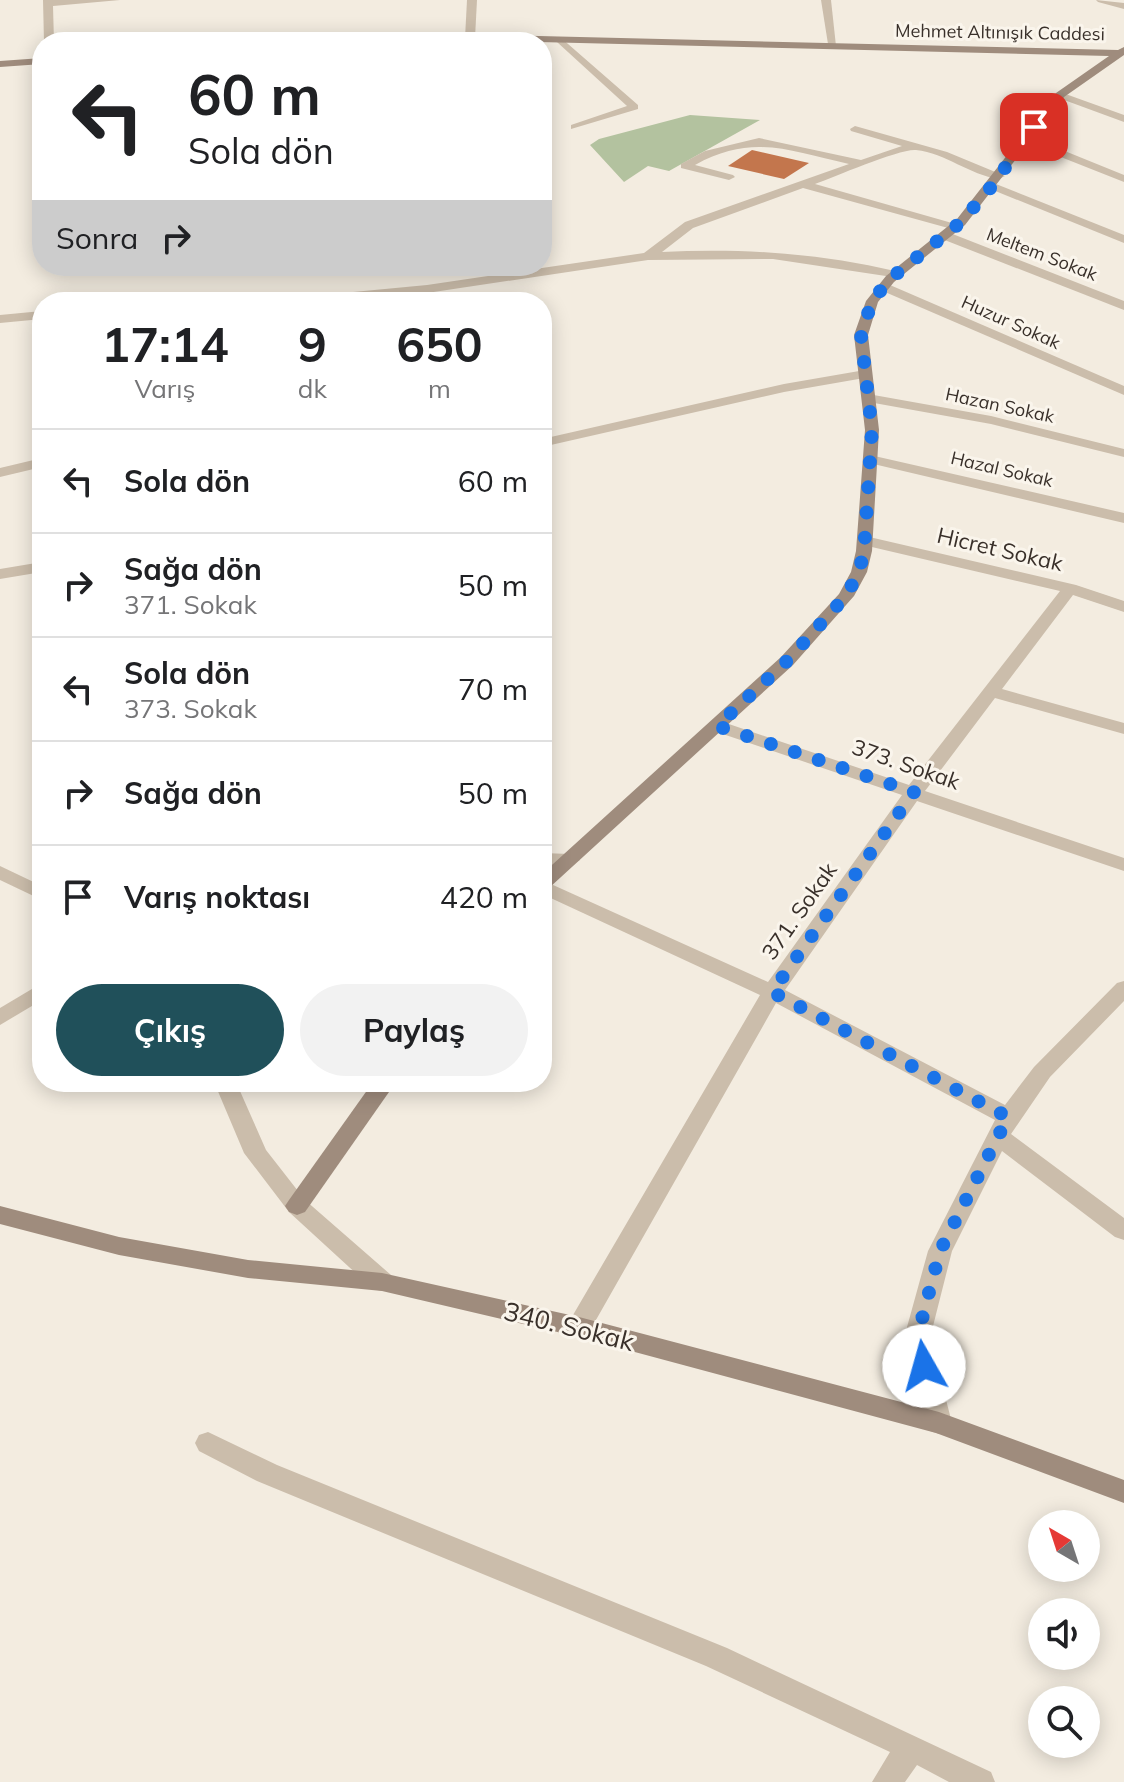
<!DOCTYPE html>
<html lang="tr">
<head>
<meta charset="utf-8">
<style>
	body { margin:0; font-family:Mulish,sans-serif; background:#f2f2f2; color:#202124; height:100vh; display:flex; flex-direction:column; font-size:30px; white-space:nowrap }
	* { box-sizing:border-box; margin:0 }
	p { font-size:26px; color:#757577 }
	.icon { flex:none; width:44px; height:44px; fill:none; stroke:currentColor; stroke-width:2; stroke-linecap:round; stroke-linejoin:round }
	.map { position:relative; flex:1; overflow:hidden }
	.panel { position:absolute; left:32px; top:292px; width:520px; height:800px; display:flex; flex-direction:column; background:#fff; border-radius:32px; box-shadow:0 4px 20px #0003 }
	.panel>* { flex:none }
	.banner { position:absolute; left:32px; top:32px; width:520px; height:244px; border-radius:32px; box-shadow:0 4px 20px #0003; background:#fff; color:#202124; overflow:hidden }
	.needle { width:52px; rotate:321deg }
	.buttons { position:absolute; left:1028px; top:1510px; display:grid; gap:16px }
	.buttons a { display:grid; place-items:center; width:72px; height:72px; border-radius:50%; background:#fff; box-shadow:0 4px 20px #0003; font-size:40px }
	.pin { position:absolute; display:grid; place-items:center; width:68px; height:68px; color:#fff; margin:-34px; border-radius:16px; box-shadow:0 4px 12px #0006 }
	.me { position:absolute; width:88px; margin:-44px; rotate:353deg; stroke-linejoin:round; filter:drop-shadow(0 0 6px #0008) }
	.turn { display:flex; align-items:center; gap:28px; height:168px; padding:0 24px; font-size:36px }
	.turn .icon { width:104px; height:104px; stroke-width:2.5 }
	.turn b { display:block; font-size:56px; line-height:68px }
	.then { display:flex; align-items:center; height:76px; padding:0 24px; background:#0003; gap:16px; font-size:30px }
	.eta { display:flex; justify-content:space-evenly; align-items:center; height:136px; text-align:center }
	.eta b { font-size:48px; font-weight:700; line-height:56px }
	.action { display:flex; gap:16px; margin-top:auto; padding:16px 24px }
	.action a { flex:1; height:92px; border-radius:48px; background:#20505a; color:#fff; font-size:32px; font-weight:700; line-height:92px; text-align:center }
	.action a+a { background:#f2f2f2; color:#202124 }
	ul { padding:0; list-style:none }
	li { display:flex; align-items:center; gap:24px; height:104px; padding:0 24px; border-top:2px solid #e0e0e0 }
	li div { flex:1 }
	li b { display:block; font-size:30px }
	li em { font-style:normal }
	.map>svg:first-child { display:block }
</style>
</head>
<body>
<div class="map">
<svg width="1124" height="1782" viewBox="0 0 1124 1782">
	<rect width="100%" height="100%" fill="#f3ece0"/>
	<path fill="#b3c29f" d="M690,115L760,120L669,171L648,166L624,182L590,145L599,139Z"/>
	<path fill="#c3764d" d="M752,150L809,163L784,179L728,166Z"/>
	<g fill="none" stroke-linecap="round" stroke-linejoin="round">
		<g fill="#cbbdab" fill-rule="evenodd">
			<path d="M43,0H120L53,6L54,42H44Z"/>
			<path d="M467,0H477L475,38L470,41L465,38Z"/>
			<path d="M821,0H831L836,46L828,44Z"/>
			<path d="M1096,0L1124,3V9L1098,2Z"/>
			<path d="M560,37L638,105V109L571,129V125L627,106L557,42Z"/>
			<path d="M1060,92L1124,115V122L1056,97L1055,95Z"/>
			<path d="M855,126L947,152L1005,176L999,179C969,175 946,153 916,150C901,148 834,177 815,184L959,225V231L803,188L693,228L662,252C741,248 818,253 895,271L899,272V278L773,259L648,260L427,293L331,302H219L225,298L311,296L427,285L644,253L685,222L849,164C789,151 753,133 695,165L733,175L735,177L729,180L681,168V164L705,151L759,138L861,160L902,146L851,131L850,129Z"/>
			<path d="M1024,139L1045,143L1124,175V182L1038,148L1020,144L1018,142Z"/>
			<path d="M988,184H996L1124,235V243L988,188Z"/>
			<path d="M942,233H950L1124,301V310L942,239Z"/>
			<path d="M883,282L1124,386V395L878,289L877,286Z"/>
			<path d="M42,311V319L0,323V315Z"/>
			<path d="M865,370L872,374L870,377L784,392L542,447V439L784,384Z"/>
			<path d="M868,394L991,416L1124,449V457L991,424L863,401V395Z"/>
			<path d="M870,455L1124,513V523L865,462L863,459Z"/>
			<path d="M42,458V467L0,477V468Z"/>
			<path d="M865,536L1076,585L1124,601V612L1073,595L1002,689L1124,723V734L995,698L925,791L1124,858V871L917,801L785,990L1005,1105L1034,1067L1117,983L1124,981V1001L1050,1077L1011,1134L1124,1218V1240L1115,1237L1002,1151L952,1251L930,1338L952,1423L948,1431L939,1434L930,1431L926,1423L904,1338L928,1251L995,1120L776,1003L588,1334L579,1337L570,1334L566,1327L760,995L542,894V880L768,982L902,795L711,730L708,726L711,722H723L909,785L1060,591L859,544V538Z"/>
			<path d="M42,562V572L0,579V569Z"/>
			<path d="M542,853L570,854L580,860L570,866L542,865Z"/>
			<path d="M0,866L42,886V900L0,880Z"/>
			<path d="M42,983V1000L0,1025V1008Z"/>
			<path d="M214,1082H236L266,1150L305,1200L391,1275L394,1282L391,1289L382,1291L373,1289L289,1212L244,1153Z"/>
			<path d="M208,1432L277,1465L727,1648L991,1772L995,1782H949L917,1765L905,1782H872L890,1752L706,1666L257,1481L199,1451L195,1443L199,1435Z"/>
		</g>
		<g fill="#9f8c7d" fill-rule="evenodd">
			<path d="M495,35L1118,50L1124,47V55L1064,97L965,225L894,282L878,302L868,335L879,430L872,551L867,572L854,596L793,665L549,888L542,890V874L781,657L839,594L851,572L856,551L865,430L854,335L866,301L886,276L957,219L1056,93L1109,56L495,41L370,42L375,39Z"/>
			<path d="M42,58V64L0,67V61Z"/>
			<path d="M373,1082H396L305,1212L297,1215L289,1212L285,1206L289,1200Z"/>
			<path d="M0,1206L119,1237L248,1260L382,1273L579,1317L939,1412L1124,1480V1503L936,1433L579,1337L382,1291L248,1278L119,1255L0,1224Z"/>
		</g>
	</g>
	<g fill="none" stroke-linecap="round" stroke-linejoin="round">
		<path stroke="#1a73e8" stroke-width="14" stroke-dasharray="0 25.2" d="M924,1366L917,1338L940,1251L1008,1117L772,992L914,792L717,726L787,661L846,596L859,572L864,551L872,430L861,335L872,301L890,279L961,222L992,186L1034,127"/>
	</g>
	<g text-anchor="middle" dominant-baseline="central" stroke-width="6" stroke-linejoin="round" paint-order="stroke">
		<g font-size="18" fill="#39302a" stroke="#faf5ec">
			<text transform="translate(1000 32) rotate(1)">Mehmet Altınışık Caddesi</text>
			<text transform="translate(1042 254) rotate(21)">Meltem Sokak</text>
			<text transform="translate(1011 322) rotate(24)">Huzur Sokak</text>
			<text transform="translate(1000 405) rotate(12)">Hazan Sokak</text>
			<text transform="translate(1002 469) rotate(13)">Hazal Sokak</text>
		</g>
		<g font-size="22" fill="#39302a" stroke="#faf5ec">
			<text transform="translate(1000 549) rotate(13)">Hicret Sokak</text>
			<text transform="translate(906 764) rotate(19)">373. Sokak</text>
			<text transform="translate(799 911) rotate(-55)">371. Sokak</text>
		</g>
		<g font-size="26" fill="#39302a" stroke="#faf5ec">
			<text transform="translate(569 1326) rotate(14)">340. Sokak</text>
		</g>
	</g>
</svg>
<div class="buttons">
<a><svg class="needle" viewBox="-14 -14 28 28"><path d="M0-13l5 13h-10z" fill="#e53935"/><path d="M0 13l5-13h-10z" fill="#757577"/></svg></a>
<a><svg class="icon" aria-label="sound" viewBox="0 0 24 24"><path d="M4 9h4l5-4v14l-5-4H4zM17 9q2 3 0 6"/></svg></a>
<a><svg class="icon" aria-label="search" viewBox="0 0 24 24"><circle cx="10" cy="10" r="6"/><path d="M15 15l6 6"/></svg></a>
</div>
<div class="pin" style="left:1034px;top:127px;background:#d93025"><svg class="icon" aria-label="arrive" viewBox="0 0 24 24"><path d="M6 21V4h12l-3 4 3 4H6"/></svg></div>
<svg class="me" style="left:924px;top:1366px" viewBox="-20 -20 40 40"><circle r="19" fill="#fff"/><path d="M0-13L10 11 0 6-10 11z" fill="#1a73e8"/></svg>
<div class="banner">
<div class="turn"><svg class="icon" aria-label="left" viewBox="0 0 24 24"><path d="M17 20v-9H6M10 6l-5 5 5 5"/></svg><div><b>60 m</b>Sola dön</div></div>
<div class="then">Sonra<svg class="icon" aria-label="right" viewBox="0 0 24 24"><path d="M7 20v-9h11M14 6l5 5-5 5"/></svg></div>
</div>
<section class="panel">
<div class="eta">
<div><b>17:14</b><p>Varış</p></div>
<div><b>9</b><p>dk</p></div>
<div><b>650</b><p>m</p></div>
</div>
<ul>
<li><svg class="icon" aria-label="left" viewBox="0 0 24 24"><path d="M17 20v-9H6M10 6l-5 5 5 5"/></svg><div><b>Sola dön</b></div><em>60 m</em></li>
<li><svg class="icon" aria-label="right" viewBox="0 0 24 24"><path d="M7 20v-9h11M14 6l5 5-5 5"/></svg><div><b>Sağa dön</b><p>371. Sokak</p></div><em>50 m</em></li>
<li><svg class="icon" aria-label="left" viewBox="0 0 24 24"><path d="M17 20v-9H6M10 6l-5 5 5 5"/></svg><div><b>Sola dön</b><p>373. Sokak</p></div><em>70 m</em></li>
<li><svg class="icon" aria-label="right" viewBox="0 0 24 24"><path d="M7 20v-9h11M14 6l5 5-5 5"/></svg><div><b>Sağa dön</b></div><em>50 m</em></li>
<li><svg class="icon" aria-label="arrive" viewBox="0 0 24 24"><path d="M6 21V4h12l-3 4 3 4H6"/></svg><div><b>Varış noktası</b></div><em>420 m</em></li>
</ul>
<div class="action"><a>Çıkış</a><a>Paylaş</a></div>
</section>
</div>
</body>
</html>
